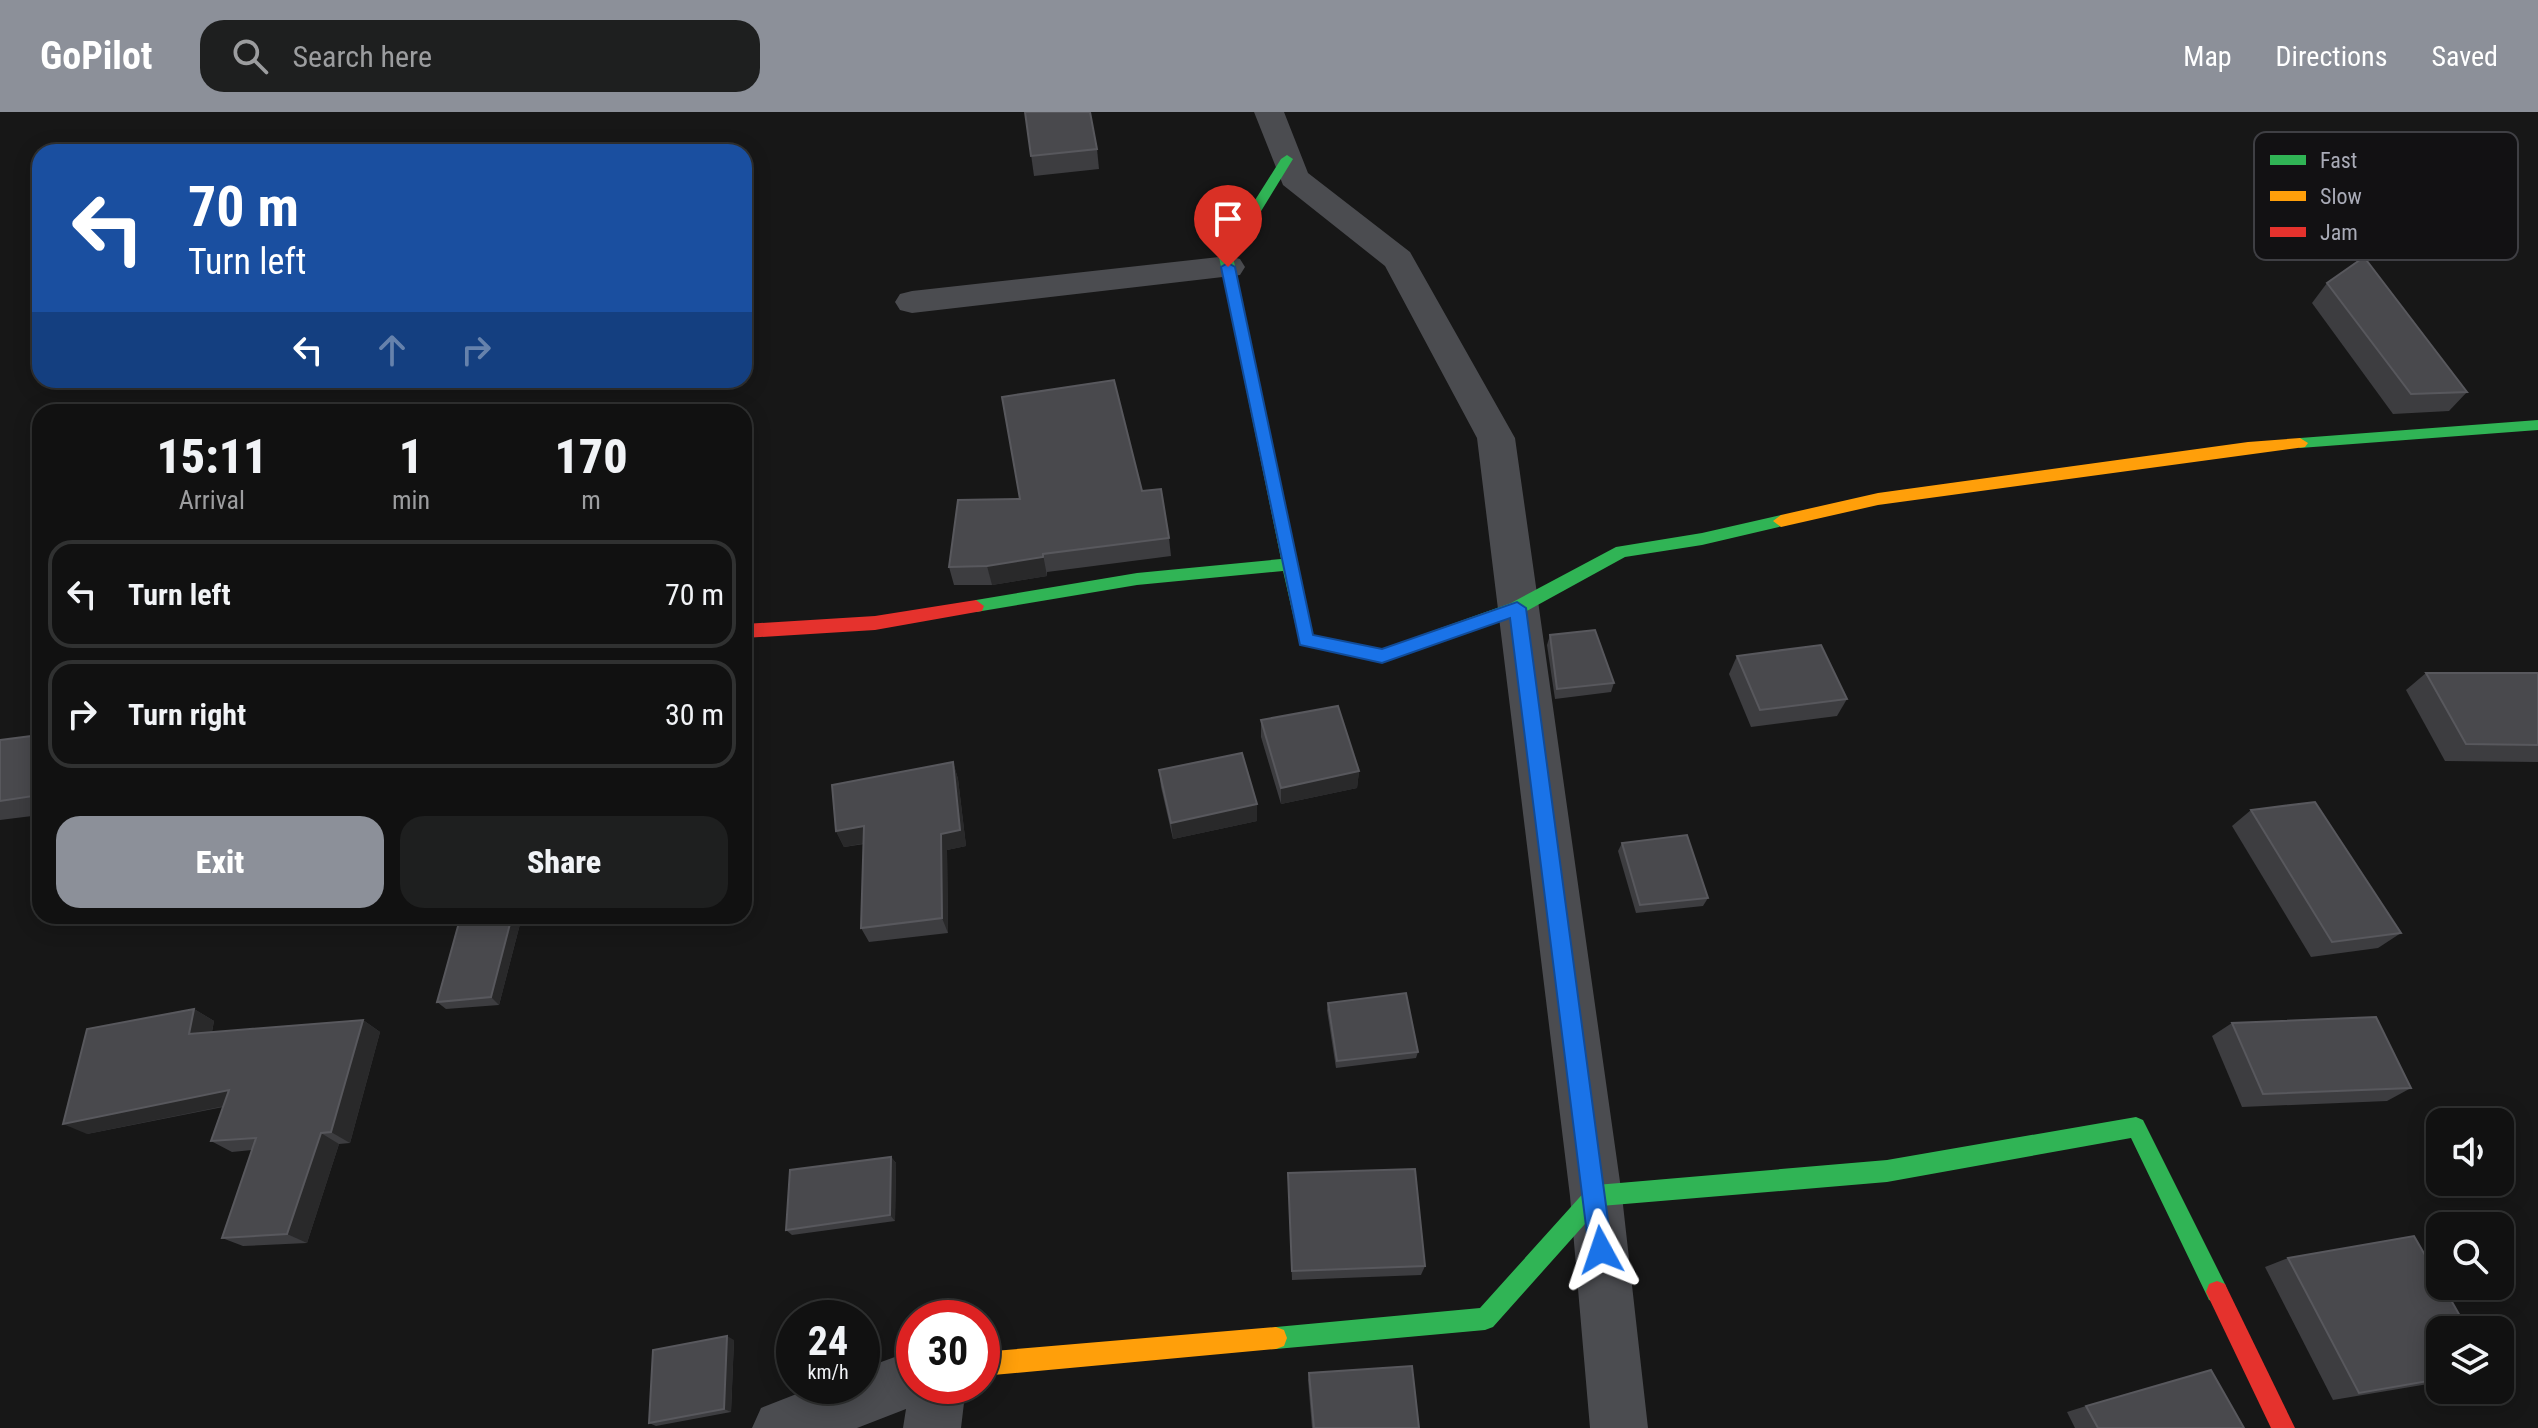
<!DOCTYPE html>
<html lang="en">
<head>
<meta charset="utf-8">
<style>
	body { margin:0; font-family:"Roboto Condensed",sans-serif; background:#1e1f1f; color:#f1f3f6; height:100vh; display:flex; flex-direction:column; font-size:30px; white-space:nowrap }
	* { box-sizing:border-box; margin:0 }
	p { font-size:26px; color:#9c9d9f }
	.icon { flex:none; width:44px; height:44px; fill:none; stroke:currentColor; stroke-width:2; stroke-linecap:round; stroke-linejoin:round }
	.map { position:relative; flex:1; overflow:hidden }
	.side { position:absolute; left:32px; top:292px; width:720px; height:520px; display:flex; flex-direction:column; background:#111; border-radius:24px; box-shadow:0 4px 20px #0003,0 0 0 2px #303131 }
	.side>* { flex:none }
	.guide { position:absolute; left:32px; top:32px; width:720px; height:244px; border-radius:24px; box-shadow:0 4px 20px #0003,0 0 0 2px #303131; background:#1a4fa0; color:#fff; overflow:hidden }
	.controls { position:absolute; left:2426px; top:996px; display:grid; gap:16px }
	.controls a { display:grid; place-items:center; width:88px; height:88px; border-radius:16px; background:#111; box-shadow:0 4px 20px #0003,0 0 0 2px #303131; font-size:40px }
	.speed { position:absolute; left:776px; top:1188px; display:flex; gap:16px; font-size:40px; font-weight:700; text-align:center }
	.speed>* { display:grid; place-content:center; width:104px; height:104px; border-radius:50%; background:#111; box-shadow:0 4px 20px #0003,0 0 0 2px #303131; line-height:1 }
	.speed small { font-size:20px; font-weight:400 }
	.speed .limit { border:12px solid #d22; background:#fff; color:#111 }
	.pin { position:absolute; display:grid; place-items:center; width:68px; height:68px; color:#fff; margin:-82px -34px; border-radius:50% 50% 50% 0; rotate:-45deg; box-shadow:0 0 8px #0007 }
	.pin .icon { rotate:45deg }
	.me { position:absolute; width:88px; margin:-44px; rotate:355deg; stroke-linejoin:round; filter:drop-shadow(0 0 6px #0008) }
	.turn { display:flex; align-items:center; gap:28px; height:168px; padding:0 24px; font-size:36px }
	.turn .icon { width:104px; height:104px; stroke-width:2.5 }
	.turn b { display:block; font-size:56px; line-height:68px }
	.lanes { display:flex; align-items:center; height:76px; padding:0 24px; background:#0003; justify-content:center; gap:40px; direction:ltr }
	.lanes .off { opacity:.35 }
	.eta { display:flex; justify-content:space-evenly; align-items:center; height:136px; text-align:center }
	.eta b { font-size:48px; font-weight:800; line-height:56px }
	.cta { display:flex; gap:16px; margin-top:auto; padding:16px 24px }
	.cta a { flex:1; height:92px; border-radius:24px; background:#8c9099; color:#fff; font-size:32px; font-weight:800; line-height:92px; text-align:center }
	.cta a+a { background:#1e1f1f; color:#f1f3f6 }
	ul { padding:0; list-style:none }
	li { display:flex; align-items:center; gap:24px; height:108px; margin:0 16px 12px; padding:0 8px; border:4px solid #303131; border-radius:24px }
	li div { flex:1 }
	li b { display:block; font-size:30px }
	li em { font-style:normal }
	header { display:flex; align-items:center; gap:48px; box-sizing:border-box; height:112px; padding:0 40px; background:#8c9099; color:#fff }
	header strong { font-size:38px }
	nav { display:flex; gap:44px; margin-inline-start:auto; font-size:28px }
	.search { width:560px; height:72px; background:#1e1f1f; display:flex; align-items:center; gap:20px; box-sizing:border-box; padding:0 28px; border-radius:24px; color:#9c9d9f; font-size:30px }
	.map>svg:first-child { display:block }
</style>
</head>
<body>
<header>
<strong>GoPilot</strong>
<div class="search"><svg class="icon" aria-label="search" viewBox="0 0 24 24"><circle cx="10" cy="10" r="6"/><path d="M15 15l6 6"/></svg>Search here</div>
<nav><a>Map</a><a>Directions</a><a>Saved</a></nav>
</header>
<div class="map">
<svg width="2538" height="1316" viewBox="0 0 2538 1316">
	<rect width="100%" height="100%" fill="#171717"/>
	<g fill="none" stroke-linecap="round" stroke-linejoin="round">
		<g fill="#4b4c50" fill-rule="evenodd">
			<path d="M1254,0H1284L1308,61L1410,140L1515,326L1622,1084L1648,1316H1590L1570,1084L1477,326L1385,154L1283,73Z"/>
			<path d="M1228,144L1240,147L1245,155L1240,163L912,201L900,198L895,190L900,182L912,179Z"/>
			<path d="M914,1238V1274H966L961,1316H903L906,1297L857,1316H752L761,1296L817,1274H862V1257Z"/>
		</g>
		<g fill="#30b455" fill-rule="evenodd">
			<path d="M1287,43L1293,47L1233,145L1313,523L1382,537L1511,491L1616,435L1702,421L1781,403L1789,409L1787,413L1702,433L1625,445L1523,501L1382,551L1300,533L1283,459L1137,473L976,500L970,499L968,494L976,488L1137,461L1281,447L1219,145L1281,47Z"/>
			<path d="M2538,308V318L2300,336L2292,331L2300,326Z"/>
			<path d="M2136,1005L2143,1008L2225,1172L2228,1180L2225,1188L2217,1191L2209,1188L2131,1026L1887,1070L1601,1094L1493,1215L1485,1218L1276,1237L1268,1234L1265,1226L1268,1218L1276,1215L1480,1196L1588,1076L1596,1073L1887,1048Z"/>
		</g>
		<g fill="#ff9f0a" fill-rule="evenodd">
			<path d="M2300,326L2308,331L2305,335L1878,393L1781,415L1773,409L1781,403L1878,381L2248,330Z"/>
			<path d="M1276,1215L1284,1218L1287,1226L1284,1234L1276,1237L982,1264V1240Z"/>
		</g>
		<g fill="#e5322d" fill-rule="evenodd">
			<path d="M976,488L984,494L982,499L875,518L744,526V512L875,504Z"/>
			<path d="M2217,1169L2225,1172L2295,1316H2271L2206,1180L2209,1172Z"/>
		</g>
	</g>
	<g fill="#3d3d40">
		<path d="M1025,0L1097,37L1099,57L1034,64Z"/>
		<path d="M2327,171L2467,280L2449,299L2393,302L2312,191Z"/>
		<path d="M1142,379L1169,426L1171,444L1047,460V464L992,473H954L949,455L1020,387Z"/>
		<path d="M1550,523L1614,571L1611,580L1555,587L1547,533Z"/>
		<path d="M1737,544L1847,587L1837,604L1751,615L1729,562Z"/>
		<path d="M2426,561H2538V650L2445,649L2406,578Z"/>
		<path d="M1261,608L1359,659L1357,676L1281,692L1261,625Z"/>
		<path d="M40,623V703L0,708V628Z"/>
		<path d="M953,650L958,667L966,734L947,738L948,821L869,830L861,816L864,732L844,735L836,719Z"/>
		<path d="M1159,658L1257,692V709L1173,727L1161,675Z"/>
		<path d="M2251,698L2401,821L2378,836L2311,845L2232,714Z"/>
		<path d="M1622,731L1708,786L1703,794L1636,801L1618,739Z"/>
		<path d="M520,812L499,893L446,897L437,890Z"/>
		<path d="M1328,891L1418,940L1416,946L1336,956L1327,898Z"/>
		<path d="M194,897L214,909L212,920L363,908L380,920L350,1031L339,1032L307,1131L243,1134L222,1126L252,1038L232,1040L211,1029L223,995L87,1022Z"/>
		<path d="M2232,911L2411,976L2387,989L2242,995L2212,924Z"/>
		<path d="M891,1045L896,1051L895,1109L792,1123L786,1118Z"/>
		<path d="M1288,1061L1425,1154L1421,1163L1292,1168Z"/>
		<path d="M2288,1146L2440,1218V1270L2333,1288L2265,1155Z"/>
		<path d="M734,1228L731,1300L656,1314L649,1311Z"/>
		<path d="M1309,1261L1419,1316H1312L1308,1268Z"/>
		<path d="M2086,1294L2244,1316H2075L2067,1300Z"/>
	</g>
	<g fill="#29292a">
		<path d="M1043,442L1047,464L992,473L987,454Z"/>
		<path d="M744,534L746,538L744,560Z"/>
		<path d="M953,650L958,667L966,734L947,738L948,821L942,806L941,722Z"/>
		<path d="M1359,659L1357,676L1281,692V676Z"/>
		<path d="M1257,692V709L1173,727L1171,711Z"/>
		<path d="M864,714L872,730L844,735L836,719Z"/>
		<path d="M512,804L520,812L499,893L491,885Z"/>
		<path d="M194,897L214,909L209,934L189,922Z"/>
		<path d="M363,908L380,920L350,1031L331,1020Z"/>
		<path d="M229,978L249,989L87,1022L63,1012Z"/>
		<path d="M321,1021L339,1032L307,1131L287,1122Z"/>
		<path d="M891,1045L896,1051L895,1109L890,1103Z"/>
		<path d="M727,1224L734,1228L731,1300L724,1297Z"/>
	</g>
	<g fill="#49494d" stroke="#58585d" stroke-width="2">
		<path d="M1025,0H1090L1097,37L1031,44Z"/>
		<path d="M2364,145L2467,280L2411,282L2327,171Z"/>
		<path d="M1114,268L1142,379L1161,377L1169,426L1043,442V445L987,454L949,455L958,388L1020,387L1002,285Z"/>
		<path d="M1595,518L1614,571L1557,577L1550,523Z"/>
		<path d="M1821,533L1847,587L1760,598L1737,544Z"/>
		<path d="M2426,561H2538V633L2466,632Z"/>
		<path d="M1338,594L1359,659L1281,676L1261,608Z"/>
		<path d="M40,623V683L0,689V628Z"/>
		<path d="M1242,641L1257,692L1171,711L1159,658Z"/>
		<path d="M953,650L960,718L941,722L942,806L861,816L864,714L836,719L832,673Z"/>
		<path d="M2315,690L2401,821L2332,830L2251,698Z"/>
		<path d="M1687,723L1708,786L1640,793L1622,731Z"/>
		<path d="M512,804L491,885L437,890L460,807Z"/>
		<path d="M1406,881L1418,940L1337,949L1328,891Z"/>
		<path d="M194,897L189,922L363,908L331,1020L321,1021L287,1122L222,1126L256,1026L211,1029L229,978L63,1012L87,917Z"/>
		<path d="M2376,905L2411,976L2263,982L2232,911Z"/>
		<path d="M891,1045L890,1103L786,1118L790,1058Z"/>
		<path d="M1415,1057L1425,1154L1292,1159L1288,1061Z"/>
		<path d="M2414,1124L2440,1169V1174H2443L2468,1218H2440V1267L2359,1281L2288,1146Z"/>
		<path d="M727,1224L724,1297L649,1311L653,1238Z"/>
		<path d="M1412,1254L1419,1316H1314L1309,1261Z"/>
		<path d="M2211,1258L2244,1316H2098L2086,1294Z"/>
	</g>
	<path fill="#1a73e8" stroke="#114b97" stroke-width="2" d="M1228,151L1235,155L1313,523L1382,537L1517,490L1526,496L1612,1138L1608,1146L1601,1149L1593,1146L1589,1138L1510,506L1382,551L1300,533L1221,155Z"/>
	<rect x="2254" y="20" width="264" height="128" rx="12" fill="#121113" stroke="#3f3f44" stroke-width="2"/>
	<rect x="2270" y="43" width="36" height="10" fill="#30b455"/>
	<rect x="2270" y="79" width="36" height="10" fill="#ff9f0a"/>
	<rect x="2270" y="115" width="36" height="10" fill="#e5322d"/>
	<g font-size="22" fill="#a9abb7">
		<text x="2320" y="56">Fast</text>
		<text x="2320" y="92">Slow</text>
		<text x="2320" y="128">Jam</text>
	</g>
</svg>
<div class="controls">
<a><svg class="icon" aria-label="sound" viewBox="0 0 24 24"><path d="M4 9h4l5-4v14l-5-4H4zM17 9q2 3 0 6"/></svg></a>
<a><svg class="icon" aria-label="search" viewBox="0 0 24 24"><circle cx="10" cy="10" r="6"/><path d="M15 15l6 6"/></svg></a>
<a><svg class="icon" aria-label="layers" viewBox="0 0 24 24"><path d="M12 4l9 5-9 5-9-5zM3 14l9 5 9-5"/></svg></a>
</div>
<div class="speed"><div>24<small>km/h</small></div><div class="limit">30</div></div>
<div class="pin" style="left:1228px;top:155px;background:#d93025"><svg class="icon" aria-label="arrive" viewBox="0 0 24 24"><path d="M6 21V4h12l-3 4 3 4H6"/></svg></div>
<svg class="me" style="left:1601px;top:1138px" viewBox="-20 -20 40 40"><path d="M0-17L14 15 0 8-14 15z" fill="#1a73e8" stroke="#fff" stroke-width="4"/></svg>
<div class="guide">
<div class="turn"><svg class="icon" aria-label="left" viewBox="0 0 24 24"><path d="M17 20v-9H6M10 6l-5 5 5 5"/></svg><div><b>70 m</b>Turn left</div></div>
<div class="lanes"><svg class="icon" aria-label="left" viewBox="0 0 24 24"><path d="M17 20v-9H6M10 6l-5 5 5 5"/></svg><svg class="icon off" aria-label="ahead" viewBox="0 0 24 24"><path d="M12 20V5M6 11l6-6 6 6"/></svg><svg class="icon off" aria-label="right" viewBox="0 0 24 24"><path d="M7 20v-9h11M14 6l5 5-5 5"/></svg></div>
</div>
<section class="side">
<div class="eta">
<div><b>15:11</b><p>Arrival</p></div>
<div><b>1</b><p>min</p></div>
<div><b>170</b><p>m</p></div>
</div>
<ul>
<li><svg class="icon" aria-label="left" viewBox="0 0 24 24"><path d="M17 20v-9H6M10 6l-5 5 5 5"/></svg><div><b>Turn left</b></div><em>70 m</em></li>
<li><svg class="icon" aria-label="right" viewBox="0 0 24 24"><path d="M7 20v-9h11M14 6l5 5-5 5"/></svg><div><b>Turn right</b></div><em>30 m</em></li>
</ul>
<div class="cta"><a>Exit</a><a>Share</a></div>
</section>
</div>
</body>
</html>
